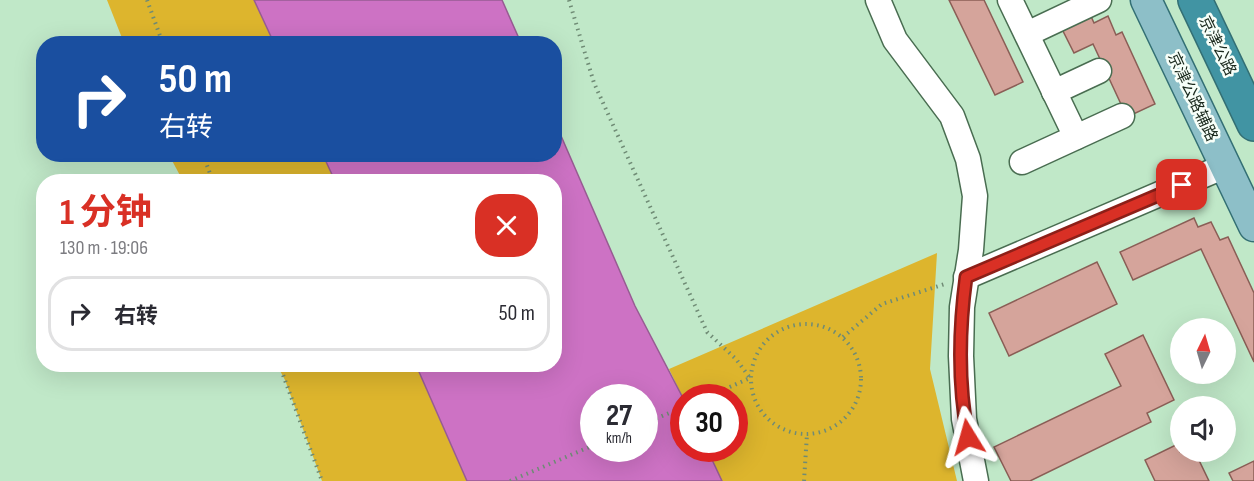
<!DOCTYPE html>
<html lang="zh">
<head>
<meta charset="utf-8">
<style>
	body { margin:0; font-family:"Sofia Sans Condensed","Noto Sans SC",sans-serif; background:#f2f2f3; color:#2b2b33; height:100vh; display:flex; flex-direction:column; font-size:22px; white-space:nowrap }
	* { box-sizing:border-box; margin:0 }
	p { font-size:20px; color:#7c7c81 }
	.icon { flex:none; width:33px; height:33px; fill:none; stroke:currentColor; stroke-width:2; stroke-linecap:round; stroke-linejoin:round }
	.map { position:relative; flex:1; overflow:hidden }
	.panel { position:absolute; left:36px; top:174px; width:526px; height:198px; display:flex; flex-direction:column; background:#fff; border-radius:24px; box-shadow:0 6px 24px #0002 }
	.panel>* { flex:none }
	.banner { position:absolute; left:36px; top:36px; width:526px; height:126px; border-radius:24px; box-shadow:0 6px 24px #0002; background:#1a4fa0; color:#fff; overflow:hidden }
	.needle { width:39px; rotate:5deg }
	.controls { position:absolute; left:1170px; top:318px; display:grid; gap:12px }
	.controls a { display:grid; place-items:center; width:66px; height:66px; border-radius:50%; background:#fff; box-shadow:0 6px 24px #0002; font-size:30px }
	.speed { position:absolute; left:580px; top:384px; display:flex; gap:12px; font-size:30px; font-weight:700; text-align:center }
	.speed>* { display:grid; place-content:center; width:78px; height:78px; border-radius:50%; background:#fff; box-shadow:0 6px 24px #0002; line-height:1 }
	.speed small { font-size:15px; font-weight:400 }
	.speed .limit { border:9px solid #d22; background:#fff; color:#111 }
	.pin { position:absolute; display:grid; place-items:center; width:51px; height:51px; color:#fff; margin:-26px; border-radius:12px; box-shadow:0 3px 9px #0006 }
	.me { position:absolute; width:66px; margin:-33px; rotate:352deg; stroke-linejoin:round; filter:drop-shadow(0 0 4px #0008) }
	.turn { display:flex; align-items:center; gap:21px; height:126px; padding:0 24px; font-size:27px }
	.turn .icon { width:78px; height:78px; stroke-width:2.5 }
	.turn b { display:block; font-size:42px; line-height:51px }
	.round { display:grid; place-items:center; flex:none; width:63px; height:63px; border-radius:24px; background:#f2f2f3 }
	.summary { display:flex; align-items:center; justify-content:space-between; height:102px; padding:0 24px }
	h1 { font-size:36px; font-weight:700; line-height:45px; color:#d93025 }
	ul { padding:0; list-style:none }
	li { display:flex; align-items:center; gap:18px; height:75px; margin:0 12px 9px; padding:0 12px; border:3px solid #e1e1e2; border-radius:24px }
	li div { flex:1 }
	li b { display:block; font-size:22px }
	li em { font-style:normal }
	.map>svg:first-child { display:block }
</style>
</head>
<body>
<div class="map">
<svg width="1254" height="481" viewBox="0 0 1254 481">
	<rect width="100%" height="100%" fill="#c0e8c8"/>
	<g fill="#ddb52d">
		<path d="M107,0H254L274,43H124Z"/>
		<path d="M169,155H323L335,181H183Z"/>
		<path d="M937,253L930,369L957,481H722L707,449L735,448V398H684V400L669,369Z"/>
		<path d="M277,365H416L467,481H322L285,380Z"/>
	</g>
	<g fill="#cd72c4" stroke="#975c92" stroke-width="1.5" fill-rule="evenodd">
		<path d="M254,0H502L521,43H274Z"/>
		<path d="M555,122L635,306L684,400V448L707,449L722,481H467L416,365L555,364V182L335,181L323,155L555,154ZM594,398H645V448H594Z"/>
	</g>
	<g fill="#d5a49b" stroke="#8a5e56" stroke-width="1.5">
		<path d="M949,0H984L1023,82L995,95Z"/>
		<path d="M1090,14L1094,23L1108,16L1116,35L1122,32L1155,104L1127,117L1093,44L1074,53L1061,27Z"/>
		<path d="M1194,218L1198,227L1211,222L1220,240L1228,237L1254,293V362L1201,249L1133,280L1120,252Z"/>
		<path d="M1097,262L1117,304L1009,356L989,313Z"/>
		<path d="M1143,335L1174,400L1147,413L1151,422L1030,481H1011L994,447L1121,386L1105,354Z"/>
		<path d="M1180,443V452H1195L1209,481H1155L1145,460Z"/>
		<path d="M1254,461V481H1233L1229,473Z"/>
	</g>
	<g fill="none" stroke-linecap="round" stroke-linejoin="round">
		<defs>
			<g id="minor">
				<path d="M878,0L895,40L952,116L968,159L975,196L971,250L962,307L961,356L964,419L976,481"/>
				<path d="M1010,0L1076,137"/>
				<path d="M1027,34L1099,0"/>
				<path d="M1054,92L1099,71"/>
				<path d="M1022,162L1122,116"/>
				<path d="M966,277L1225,166"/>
			</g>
			<path id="major" d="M1146,0L1254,226"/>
			<path id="highway" d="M1195,0L1254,124"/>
		</defs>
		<use href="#minor" stroke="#496d51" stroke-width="27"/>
		<use href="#major" stroke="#336f74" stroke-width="33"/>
		<use href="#highway" stroke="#336f74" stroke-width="36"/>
		<g stroke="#6f8b75" stroke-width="4" stroke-dasharray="1.5 4.5" stroke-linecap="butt">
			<path d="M147,0L163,44"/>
			<path d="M569,0L594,83L707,332L736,359L750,378L705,398"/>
			<path d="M203,154L213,182"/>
			<circle cx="806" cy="379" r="55"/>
			<path d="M843,337L882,304L945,284"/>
			<path d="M279,364L322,481"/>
			<path d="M645,423L684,407"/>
			<path d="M510,481L594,445"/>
			<path d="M804,481L807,434"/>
		</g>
		<use href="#minor" stroke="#fff" stroke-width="24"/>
		<use href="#major" stroke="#8dbfc8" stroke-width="30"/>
		<use href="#highway" stroke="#4194a3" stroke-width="33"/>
	</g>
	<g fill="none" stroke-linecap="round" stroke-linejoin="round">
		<defs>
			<path id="route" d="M968,437C958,385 959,329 966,277L1182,185"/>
		</defs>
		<use href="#route" stroke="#8d1f18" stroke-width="15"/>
		<use href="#route" stroke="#d93025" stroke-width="10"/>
	</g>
	<g text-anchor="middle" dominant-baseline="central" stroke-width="5" stroke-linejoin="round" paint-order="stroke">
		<g font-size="16" fill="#1a291d" stroke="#f7fff9">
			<text transform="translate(1217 46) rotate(64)">京津公路</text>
			<text transform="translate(1192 97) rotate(65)">京津公路辅路</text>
		</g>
	</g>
</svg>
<div class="controls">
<a><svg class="needle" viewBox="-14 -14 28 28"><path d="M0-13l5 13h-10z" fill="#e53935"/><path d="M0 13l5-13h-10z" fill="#7c7c81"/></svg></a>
<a><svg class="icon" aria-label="sound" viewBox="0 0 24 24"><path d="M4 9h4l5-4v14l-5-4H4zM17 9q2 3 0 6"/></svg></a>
</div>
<div class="speed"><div>27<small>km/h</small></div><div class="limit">30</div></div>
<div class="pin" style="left:1182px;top:185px;background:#d93025"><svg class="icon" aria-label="arrive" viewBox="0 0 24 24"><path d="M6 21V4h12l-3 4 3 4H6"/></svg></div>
<svg class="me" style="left:968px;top:437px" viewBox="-20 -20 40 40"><path d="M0-17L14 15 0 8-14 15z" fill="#d93025" stroke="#fff" stroke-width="4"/></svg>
<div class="banner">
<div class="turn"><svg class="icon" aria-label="right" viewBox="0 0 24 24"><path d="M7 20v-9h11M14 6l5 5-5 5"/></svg><div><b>50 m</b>右转</div></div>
</div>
<section class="panel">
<div class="summary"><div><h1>1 分钟</h1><p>130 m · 19:06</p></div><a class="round" style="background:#d93025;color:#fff"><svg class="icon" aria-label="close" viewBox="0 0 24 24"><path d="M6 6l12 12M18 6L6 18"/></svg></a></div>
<ul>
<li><svg class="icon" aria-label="right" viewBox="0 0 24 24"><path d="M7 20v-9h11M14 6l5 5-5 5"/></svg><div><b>右转</b></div><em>50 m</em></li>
</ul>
</section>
</div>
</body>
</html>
